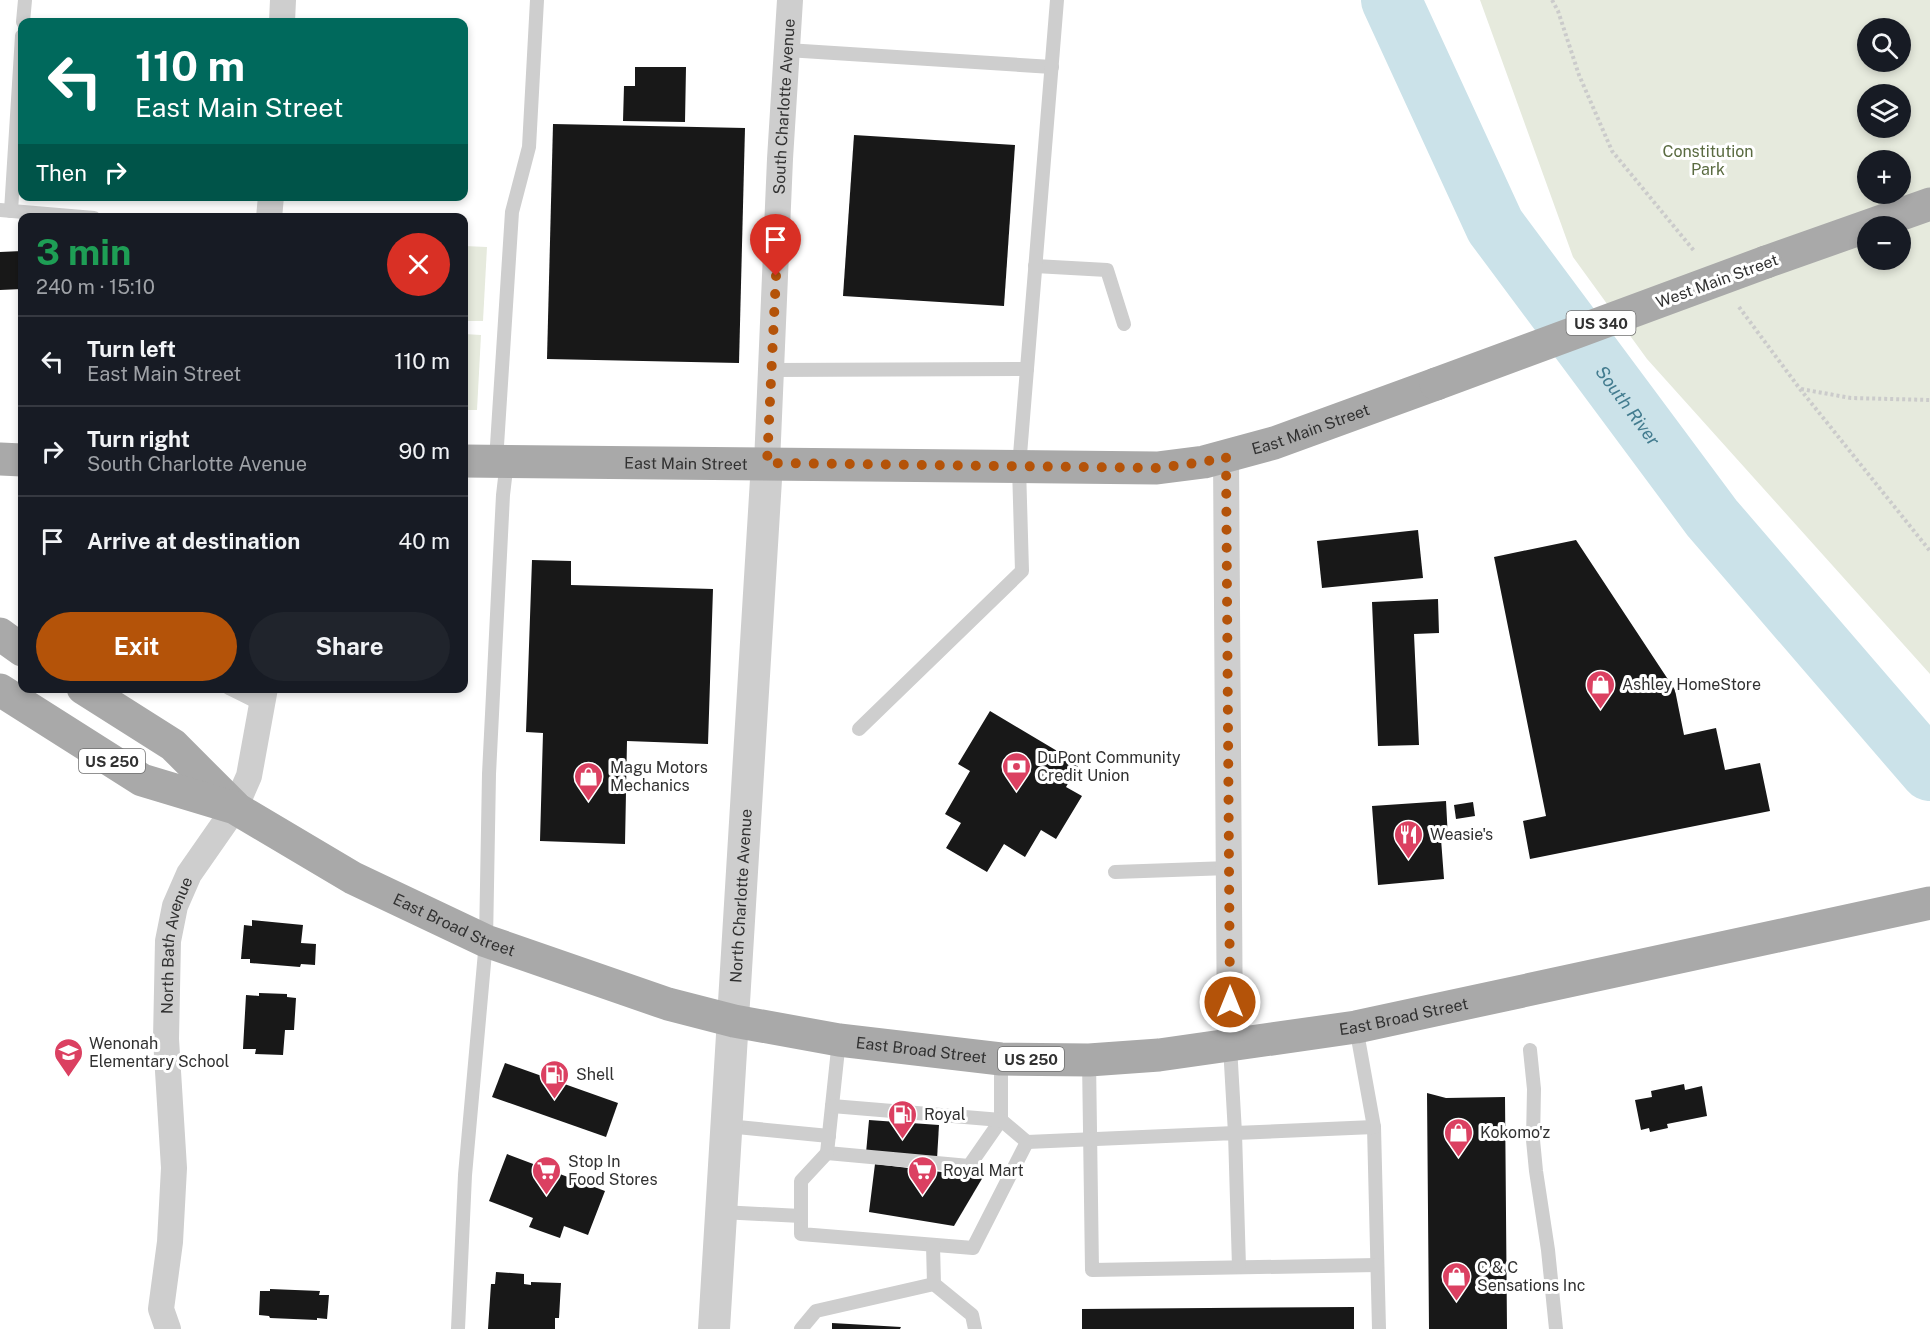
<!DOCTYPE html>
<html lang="en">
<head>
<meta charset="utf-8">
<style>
	body { margin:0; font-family:"Public Sans",sans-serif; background:#20242c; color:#f1f3f6; height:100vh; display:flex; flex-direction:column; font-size:22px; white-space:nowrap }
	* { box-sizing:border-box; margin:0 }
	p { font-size:20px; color:#9ea1a6 }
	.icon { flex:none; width:33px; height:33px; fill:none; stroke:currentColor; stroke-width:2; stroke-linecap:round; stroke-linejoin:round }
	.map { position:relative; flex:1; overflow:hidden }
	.side { position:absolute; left:18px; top:213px; width:450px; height:480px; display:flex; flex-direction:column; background:#171b24; border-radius:12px; box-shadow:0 3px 9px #0003 }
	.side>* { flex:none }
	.banner { position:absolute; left:18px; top:18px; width:450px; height:183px; border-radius:12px; box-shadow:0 3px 9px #0003; background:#00695c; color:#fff; overflow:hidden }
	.fabs { position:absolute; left:1857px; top:18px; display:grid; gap:12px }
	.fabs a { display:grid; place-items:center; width:54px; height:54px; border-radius:50%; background:#171b24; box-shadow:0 3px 9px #0003; font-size:30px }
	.pin { position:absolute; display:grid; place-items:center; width:51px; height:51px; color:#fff; margin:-62px -26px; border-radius:50% 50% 50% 0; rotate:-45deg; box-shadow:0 0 6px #0007 }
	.pin .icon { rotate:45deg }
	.me { position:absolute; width:66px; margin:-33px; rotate:0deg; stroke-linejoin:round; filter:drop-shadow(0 0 4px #0008) }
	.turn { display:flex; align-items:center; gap:21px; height:126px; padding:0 18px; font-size:27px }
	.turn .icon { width:78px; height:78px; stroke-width:2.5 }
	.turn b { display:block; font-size:42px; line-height:51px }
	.then { display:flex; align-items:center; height:57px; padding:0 18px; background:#0003; gap:12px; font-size:22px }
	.round { display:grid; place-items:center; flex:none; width:63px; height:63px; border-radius:32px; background:#20242c }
	.overview { display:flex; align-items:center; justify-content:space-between; height:102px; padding:0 18px }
	h1 { font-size:36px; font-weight:700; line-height:45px; color:#1e9e55 }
	.cta { display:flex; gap:12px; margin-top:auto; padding:12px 18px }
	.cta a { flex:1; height:69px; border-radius:36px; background:#b45309; color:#fff; font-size:24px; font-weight:700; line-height:69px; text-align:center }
	.cta a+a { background:#20242c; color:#f1f3f6 }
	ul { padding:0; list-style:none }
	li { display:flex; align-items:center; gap:18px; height:90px; padding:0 18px; border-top:2px solid #363941 }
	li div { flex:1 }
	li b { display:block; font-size:22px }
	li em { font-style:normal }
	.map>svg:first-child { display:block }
</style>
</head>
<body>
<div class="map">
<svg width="1930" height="1329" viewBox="0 0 1930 1329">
	<rect width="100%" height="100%" fill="#fff"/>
	<g fill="#e6eadd" fill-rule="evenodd">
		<path d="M1480,0H1930V674L1647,359L1573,257ZM1868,28H1900V62H1868ZM1868,94H1900V128H1868ZM1868,160H1900V194H1868ZM1868,226H1900V260H1868Z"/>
		<path d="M464,246L487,247L483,321H464Z"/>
		<path d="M464,334L481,335L477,410H464Z"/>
	</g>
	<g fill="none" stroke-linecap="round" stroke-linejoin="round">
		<path stroke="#cbe2e9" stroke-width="60" id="s1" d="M1391,0L1495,226L1712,518L1930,771"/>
	</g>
	<g fill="#181818">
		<path d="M635,67H686L685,122L623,121L624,86H635Z"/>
		<path d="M553,124L745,128L739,363L547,359Z"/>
		<path d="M854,135L1015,145L1004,306L843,296Z"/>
		<path d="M22,251V289L0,290V252Z"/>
		<path d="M1418,530L1423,578L1322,588L1317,541Z"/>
		<path d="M1576,540L1675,690L1684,735L1716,728L1725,770L1760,763L1770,811L1530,859L1523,821L1546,816L1494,557Z"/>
		<path d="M532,560L571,561V585L713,589L708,744L627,741L625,844L540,841L543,733L526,732Z"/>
		<path d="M1438,599L1439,633L1414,634L1419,745L1378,746L1372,602Z"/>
		<path d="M990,711L1079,764L1066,787L1082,796L1056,839L1041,830L1025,857L1004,844L987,872L946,848L961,823L945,814L970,771L958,764Z"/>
		<path d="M1446,801L1448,839H1441L1444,879L1378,885L1372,806Z"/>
		<path d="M1473,802L1475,816L1456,819L1454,805Z"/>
		<path d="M252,920L303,925L301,943L316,944L315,965L301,964L300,967L250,963V959H241L244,925L252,926Z"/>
		<path d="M259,993L287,994V997L296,998L294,1030H285L283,1055L255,1054L256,1049H243L246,995L259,996Z"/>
		<path d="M505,1063L618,1103L606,1137L492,1097Z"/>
		<path d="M1684,1084L1685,1090L1702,1086L1707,1116L1667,1124L1668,1128L1650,1132L1649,1128L1641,1130L1635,1100L1652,1097L1651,1091Z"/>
		<path d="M1427,1093L1446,1098L1505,1097L1507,1329H1429Z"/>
		<path d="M869,1120L939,1125L937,1159L866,1153Z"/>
		<path d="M507,1154L605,1191L588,1235L564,1226L560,1238L529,1227L533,1218L489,1201Z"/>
		<path d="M875,1164L983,1177L954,1226L869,1212Z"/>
		<path d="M496,1272L524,1274V1284L531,1285V1282L561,1283L559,1318H555V1329H488L491,1284H495Z"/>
		<path d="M270,1289L320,1291L319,1295H329L327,1319L317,1318V1320L270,1318L269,1316L259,1315L260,1291H270Z"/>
		<path d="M1354,1307V1329H1082V1309Z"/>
		<path d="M832,1323L901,1327L900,1329H832Z"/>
	</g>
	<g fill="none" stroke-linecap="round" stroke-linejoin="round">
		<g stroke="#cbcbcb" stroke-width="4" stroke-dasharray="3 3" stroke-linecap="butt">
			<path d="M1552,0L1558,11L1579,75L1612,151L1695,252"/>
			<path d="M1739,307L1800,389L1930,551"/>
			<path d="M1801,389L1851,398L1930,400"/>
		</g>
		<g stroke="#cecece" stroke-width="14">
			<path d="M23,22L25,0"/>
			<path d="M787,50L1052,67"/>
			<path d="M0,210L94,218"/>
			<path d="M11,211L22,36"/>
			<path d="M1035,266L1107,270L1124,324"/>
			<path d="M772,370L1027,369"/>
			<path d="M496,461L512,212L529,147L537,0"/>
			<path d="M229,688L263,705"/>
			<path d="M859,729L1022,571L1019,467L1057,0"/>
			<path d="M1115,872L1229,868"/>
			<path d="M1356,1027L1374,1127L1379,1329"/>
			<path d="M839,1040L827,1153L969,1166L1001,1120V1059"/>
			<path d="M1230,1046L1235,1133L1374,1127"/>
			<path d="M1530,1050L1534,1089L1533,1140L1536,1171L1548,1250L1556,1329"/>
			<path d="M1089,1060L1092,1270L1377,1265"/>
			<path d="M727,1126L829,1136"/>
			<path d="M1027,1142L1235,1133L1239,1267"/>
			<path d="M827,1153L801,1181V1234L973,1248L1027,1142L1001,1120L832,1106"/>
			<path d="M721,1212L801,1216"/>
			<path d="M933,1245L934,1284L972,1315L975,1329"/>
			<path d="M458,1329L465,1175L486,941L489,774L503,495L507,461"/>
			<path d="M801,1329L816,1311L934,1284"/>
		</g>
		<g stroke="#cecece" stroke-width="26">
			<path d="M282,22L283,0"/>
			<path d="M269,218L271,196"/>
			<path d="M1226,457L1230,1046"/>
			<path id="s2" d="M767,463L780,159L790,0"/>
			<path id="s3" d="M168,1329L161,1309L170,1242L174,1168L166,1039L168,941L175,906L189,874L235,808L249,776L265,688"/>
		</g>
		<path stroke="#cecece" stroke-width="32" id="s4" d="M714,1329L767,463"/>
		<g stroke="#a9a9a9" stroke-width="33">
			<path d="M1766,262L1930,204"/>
			<path d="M0,459L22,460"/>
			<path id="s5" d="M464,461L1157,468L1204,462L1274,443L1436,384"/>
			<path d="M0,634L22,650"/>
			<path d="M83,688L173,745L234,806"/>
			<path id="s6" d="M0,690L142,780L235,808L353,878L486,941L668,1004L734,1021L839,1040L1001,1059L1089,1060L1159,1055L1356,1027L1930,903"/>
		</g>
		<path stroke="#a9a9a9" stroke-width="33" d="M1436,384L1766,262"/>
	</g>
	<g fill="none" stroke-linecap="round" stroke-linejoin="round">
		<path stroke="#b45309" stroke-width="10" stroke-dasharray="0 18" d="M776,276L767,463L1157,468L1204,462L1226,457L1230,1002"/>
	</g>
	<defs>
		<symbol id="shop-pin" viewBox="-11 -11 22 30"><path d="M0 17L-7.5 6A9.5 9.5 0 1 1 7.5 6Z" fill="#db4061" stroke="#fff"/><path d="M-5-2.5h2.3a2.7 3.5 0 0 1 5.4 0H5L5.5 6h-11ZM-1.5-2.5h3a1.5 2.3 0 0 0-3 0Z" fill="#fff"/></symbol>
		<symbol id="bank-pin" viewBox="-11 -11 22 30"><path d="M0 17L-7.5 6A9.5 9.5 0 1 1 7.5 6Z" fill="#db4061" stroke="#fff"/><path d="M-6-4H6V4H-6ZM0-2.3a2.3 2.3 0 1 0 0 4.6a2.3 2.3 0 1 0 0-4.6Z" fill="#fff"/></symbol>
		<symbol id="restaurant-pin" viewBox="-11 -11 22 30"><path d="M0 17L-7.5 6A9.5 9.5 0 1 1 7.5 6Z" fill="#db4061" stroke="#fff"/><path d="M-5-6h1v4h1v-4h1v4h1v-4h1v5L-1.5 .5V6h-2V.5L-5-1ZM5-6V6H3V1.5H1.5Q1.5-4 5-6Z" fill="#fff"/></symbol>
		<symbol id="school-pin" viewBox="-11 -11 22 30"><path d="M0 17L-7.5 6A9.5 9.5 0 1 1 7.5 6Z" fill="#db4061" stroke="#fff"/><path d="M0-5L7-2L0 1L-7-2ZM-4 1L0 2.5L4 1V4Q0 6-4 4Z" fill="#fff"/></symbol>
		<symbol id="fuel-pin" viewBox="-11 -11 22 30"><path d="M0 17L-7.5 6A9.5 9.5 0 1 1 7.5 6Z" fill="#db4061" stroke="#fff"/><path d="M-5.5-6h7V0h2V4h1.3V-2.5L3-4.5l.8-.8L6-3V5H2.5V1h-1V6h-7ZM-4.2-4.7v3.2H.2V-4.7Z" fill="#fff"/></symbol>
		<symbol id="supermarket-pin" viewBox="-11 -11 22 30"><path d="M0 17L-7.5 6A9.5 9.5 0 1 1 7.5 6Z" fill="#db4061" stroke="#fff"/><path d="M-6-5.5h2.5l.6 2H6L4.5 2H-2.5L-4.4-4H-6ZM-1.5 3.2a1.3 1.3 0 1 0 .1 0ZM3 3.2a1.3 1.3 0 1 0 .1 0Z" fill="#fff"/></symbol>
	</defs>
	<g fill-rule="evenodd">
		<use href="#shop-pin" x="1584" y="668" width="33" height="45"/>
		<use href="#bank-pin" x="1000" y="750" width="33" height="45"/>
		<use href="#shop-pin" x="572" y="760" width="33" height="45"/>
		<use href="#restaurant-pin" x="1392" y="818" width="33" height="45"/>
		<use href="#school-pin" x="52" y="1036" width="33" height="45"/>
		<use href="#fuel-pin" x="538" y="1058" width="33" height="45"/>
		<use href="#fuel-pin" x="886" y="1098" width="33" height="45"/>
		<use href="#shop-pin" x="1442" y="1116" width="33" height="45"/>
		<use href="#supermarket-pin" x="530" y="1154" width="33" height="45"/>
		<use href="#supermarket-pin" x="906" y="1154" width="33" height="45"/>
		<use href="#shop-pin" x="1440" y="1260" width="33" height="45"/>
	</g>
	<g text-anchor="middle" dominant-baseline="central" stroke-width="6" stroke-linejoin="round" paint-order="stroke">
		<g fill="#fff" stroke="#6f6f6f" stroke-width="1.5">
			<rect x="1566.5" y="311" width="69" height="24" rx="4.5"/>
			<rect x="79" y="749" width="66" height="24" rx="4.5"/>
			<rect x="998" y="1047" width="66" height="24" rx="4.5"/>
		</g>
		<g font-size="15" font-weight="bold" fill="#313131">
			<text x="1601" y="323">US 340</text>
			<text x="112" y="761">US 250</text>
			<text x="1031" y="1059">US 250</text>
		</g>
		<g font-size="16" fill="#313131" stroke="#fff">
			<text stroke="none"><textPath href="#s2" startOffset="357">South Charlotte Avenue</textPath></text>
			<text transform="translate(1717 281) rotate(-20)">West Main Street</text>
			<text stroke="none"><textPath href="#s5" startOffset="852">East Main Street</textPath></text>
			<text stroke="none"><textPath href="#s5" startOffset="222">East Main Street</textPath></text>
			<text stroke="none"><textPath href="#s4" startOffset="434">North Charlotte Avenue</textPath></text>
			<text stroke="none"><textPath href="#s6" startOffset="514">East Broad Street</textPath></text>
			<text stroke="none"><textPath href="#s3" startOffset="387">North Bath Avenue</textPath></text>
			<text stroke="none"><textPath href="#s6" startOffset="1486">East Broad Street</textPath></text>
			<text stroke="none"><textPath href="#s6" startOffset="1000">East Broad Street</textPath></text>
		</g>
		<g font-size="16" fill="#5a6b41" stroke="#fff">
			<text x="1708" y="151">Constitution<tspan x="1708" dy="18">Park</tspan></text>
		</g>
		<g font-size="16" fill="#313131" stroke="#fff" text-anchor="start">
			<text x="1622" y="684">Ashley HomeStore</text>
			<text x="1037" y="757">DuPont Community<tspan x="1037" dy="18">Credit Union</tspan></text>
			<text x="610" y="767">Magu Motors<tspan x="610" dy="18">Mechanics</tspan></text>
			<text x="1430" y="834">Weasie's</text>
			<text x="89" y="1043">Wenonah<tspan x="89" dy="18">Elementary School</tspan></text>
			<text x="576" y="1074">Shell</text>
			<text x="924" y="1114">Royal</text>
			<text x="1480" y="1132">Kokomo'z</text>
			<text x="568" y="1161">Stop In<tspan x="568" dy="18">Food Stores</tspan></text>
			<text x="943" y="1170">Royal Mart</text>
			<text x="1477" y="1267">C &amp; C<tspan x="1477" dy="18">Sensations Inc</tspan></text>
		</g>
		<g font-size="18" font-style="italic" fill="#437c8f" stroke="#fff">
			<text stroke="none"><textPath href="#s1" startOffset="472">South River</textPath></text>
		</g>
	</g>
</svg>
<div class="fabs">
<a><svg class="icon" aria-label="search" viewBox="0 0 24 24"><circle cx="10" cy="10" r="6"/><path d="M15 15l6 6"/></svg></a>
<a><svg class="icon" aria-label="layers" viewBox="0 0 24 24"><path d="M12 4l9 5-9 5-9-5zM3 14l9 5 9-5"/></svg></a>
<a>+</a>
<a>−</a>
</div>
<div class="pin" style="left:776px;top:276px;background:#d93025"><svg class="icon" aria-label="arrive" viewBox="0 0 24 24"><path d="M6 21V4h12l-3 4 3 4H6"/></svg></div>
<svg class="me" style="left:1230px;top:1002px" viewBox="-20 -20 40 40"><circle r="17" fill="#b45309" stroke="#fff" stroke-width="3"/><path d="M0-11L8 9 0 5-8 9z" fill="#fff"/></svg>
<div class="banner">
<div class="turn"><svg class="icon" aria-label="left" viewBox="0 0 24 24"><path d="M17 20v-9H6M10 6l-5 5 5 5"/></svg><div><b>110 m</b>East Main Street</div></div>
<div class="then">Then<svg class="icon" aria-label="right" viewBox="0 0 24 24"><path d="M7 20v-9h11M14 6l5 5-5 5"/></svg></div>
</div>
<section class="side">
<div class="overview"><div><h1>3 min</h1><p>240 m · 15:10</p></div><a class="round" style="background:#d93025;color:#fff"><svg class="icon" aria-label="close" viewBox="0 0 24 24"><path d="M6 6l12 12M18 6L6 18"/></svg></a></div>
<ul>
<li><svg class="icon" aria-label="left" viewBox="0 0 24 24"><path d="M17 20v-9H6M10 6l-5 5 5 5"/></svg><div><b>Turn left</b><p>East Main Street</p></div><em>110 m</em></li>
<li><svg class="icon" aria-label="right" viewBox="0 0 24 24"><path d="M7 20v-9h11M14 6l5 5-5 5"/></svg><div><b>Turn right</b><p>South Charlotte Avenue</p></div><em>90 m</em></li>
<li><svg class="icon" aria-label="arrive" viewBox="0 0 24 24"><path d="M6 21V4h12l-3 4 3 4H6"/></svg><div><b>Arrive at destination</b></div><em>40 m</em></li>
</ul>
<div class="cta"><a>Exit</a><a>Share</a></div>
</section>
</div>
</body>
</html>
